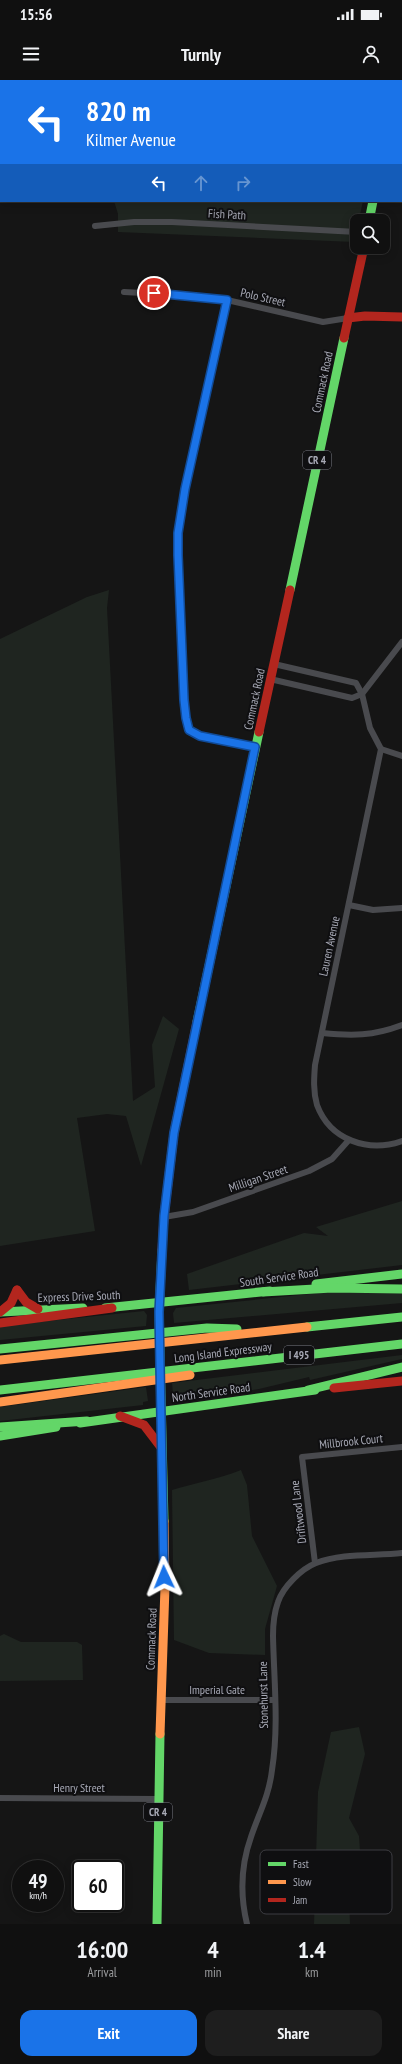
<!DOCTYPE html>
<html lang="en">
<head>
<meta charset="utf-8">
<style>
	body { margin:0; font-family:"PT Sans Narrow",sans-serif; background:#1e1e1e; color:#f1f3f6; height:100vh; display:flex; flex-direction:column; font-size:15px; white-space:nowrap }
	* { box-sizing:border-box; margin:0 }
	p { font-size:13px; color:#9c9d9f }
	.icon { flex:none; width:22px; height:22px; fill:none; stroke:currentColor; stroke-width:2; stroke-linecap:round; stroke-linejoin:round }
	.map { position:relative; height:1844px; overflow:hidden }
	.drawer { display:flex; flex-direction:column; background:#101010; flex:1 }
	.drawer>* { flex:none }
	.guide { position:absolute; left:0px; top:0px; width:402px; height:122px; box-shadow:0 2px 10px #0003,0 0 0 1px #303030; background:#1a73e8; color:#fff; overflow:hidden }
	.buttons { position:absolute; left:350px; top:134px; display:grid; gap:8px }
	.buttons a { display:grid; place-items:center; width:40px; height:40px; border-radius:8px; background:#101010; box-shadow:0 2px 10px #0003,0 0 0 1px #303030; font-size:20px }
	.speed { position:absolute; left:12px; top:1780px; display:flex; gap:8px; font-size:20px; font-weight:700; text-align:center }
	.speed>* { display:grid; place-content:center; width:52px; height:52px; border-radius:50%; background:#101010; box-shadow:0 2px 10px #0003,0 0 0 1px #303030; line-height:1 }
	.speed small { font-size:10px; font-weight:400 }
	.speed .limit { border:2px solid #111; border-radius:6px; background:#fff; color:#111 }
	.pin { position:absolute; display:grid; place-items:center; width:34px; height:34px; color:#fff; margin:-17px; border:2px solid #fff; border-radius:50%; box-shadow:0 1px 4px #0007 }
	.me { position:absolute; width:44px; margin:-22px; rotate:358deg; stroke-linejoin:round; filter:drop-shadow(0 0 3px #0008) }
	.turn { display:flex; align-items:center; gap:14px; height:84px; padding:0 20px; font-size:18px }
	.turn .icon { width:52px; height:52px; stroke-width:2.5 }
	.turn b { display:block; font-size:28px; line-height:34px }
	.lanes { display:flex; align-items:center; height:38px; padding:0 20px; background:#0003; justify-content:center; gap:20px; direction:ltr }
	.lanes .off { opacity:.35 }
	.eta { display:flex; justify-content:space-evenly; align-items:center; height:68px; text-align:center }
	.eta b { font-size:24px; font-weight:700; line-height:28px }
	.action { display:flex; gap:8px; margin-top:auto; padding:8px 20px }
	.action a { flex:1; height:46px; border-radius:12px; background:#1a73e8; color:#fff; font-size:16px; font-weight:700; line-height:46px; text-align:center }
	.action a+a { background:#1e1e1e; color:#f1f3f6 }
	.status { display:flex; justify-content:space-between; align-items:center; height:28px; padding:0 20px; background:#101010; direction:ltr }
	.status svg { height:11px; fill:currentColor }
	header { display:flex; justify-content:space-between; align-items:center; height:52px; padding:0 20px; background:#101010; font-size:18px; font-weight:700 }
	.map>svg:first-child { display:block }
</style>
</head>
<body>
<div class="status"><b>15:56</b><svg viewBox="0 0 49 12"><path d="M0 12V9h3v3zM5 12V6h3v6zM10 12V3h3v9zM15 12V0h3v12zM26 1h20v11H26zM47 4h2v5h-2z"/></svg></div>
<header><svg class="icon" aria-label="menu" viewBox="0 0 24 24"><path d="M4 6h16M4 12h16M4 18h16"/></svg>Turnly<svg class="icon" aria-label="person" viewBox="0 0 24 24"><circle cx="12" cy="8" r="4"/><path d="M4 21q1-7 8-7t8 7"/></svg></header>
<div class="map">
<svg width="402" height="1844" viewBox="0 0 402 1844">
	<rect width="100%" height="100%" fill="#151515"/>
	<g fill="#1f2520">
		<path d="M83,0H402L401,11V1Z"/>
		<path d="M114,121H363L354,162L118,152V134Z"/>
		<path d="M109,510L107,528L133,1021L155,1007L152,965L163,936L179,949L141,1086L126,1036L107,1034L77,1038L95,1151L0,1166V559L87,517Z"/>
		<path d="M402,1121V1185L189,1210L187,1194L304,1153L328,1156L316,1147Z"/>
		<path d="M329,1212H402V1223L174,1243L173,1233L176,1228Z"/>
		<path d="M144,1231L147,1235L146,1246L0,1260V1246Z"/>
		<path d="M402,1275V1279L310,1300L309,1297L259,1309L176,1321L173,1314L172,1303Z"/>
		<path d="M146,1307L148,1321L143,1322V1325L0,1341V1327Z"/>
		<path d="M241,1390L247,1405L252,1456L277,1506L265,1549V1575L209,1573L174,1560L172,1410C195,1403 218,1399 241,1390Z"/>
		<path d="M4,1554L21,1562H77L82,1565L83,1600L0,1601V1556Z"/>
		<path d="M359,1647L365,1674L349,1738L359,1756L361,1786L348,1795L350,1844H314L318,1712L331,1652Z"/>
	</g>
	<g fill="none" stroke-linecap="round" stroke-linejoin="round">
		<g stroke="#494a4e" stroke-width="6">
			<path d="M401,107L402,108"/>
			<path d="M95,146L134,142H172L357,152"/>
			<path d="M124,212L198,216L227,220L323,242L348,238"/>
			<path d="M227,220L185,409L178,453V475L184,620L186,638L189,650L200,656L255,667"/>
			<path d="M274,584L356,603L362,614L370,648L381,669L315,985C314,998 313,1011 317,1025C330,1060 368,1073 402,1061"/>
			<path d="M270,599L352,618L362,614"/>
			<path d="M362,614L402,562"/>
			<path d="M381,669L402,676"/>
			<path d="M349,825L373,830L402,828"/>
			<path d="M322,953C352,956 373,956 402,945"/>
			<path d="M164,1137L193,1132L309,1091L332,1079L348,1061"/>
			<path d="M315,1483L302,1377L402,1367"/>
			<path d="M160,1620H274"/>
			<path d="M0,1718L158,1719"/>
			<path d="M247,1844C240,1815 241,1785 251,1757C259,1733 269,1716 272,1690C279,1646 274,1601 273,1556C273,1545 274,1533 278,1522C283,1507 301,1489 316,1483C342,1473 375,1476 402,1473"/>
		</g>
		<g stroke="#63d668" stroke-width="9">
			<path d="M401,44L402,42"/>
			<path d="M369,141L373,121"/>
			<path d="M290,510L344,258"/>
			<path d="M197,942L259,652"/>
			<path d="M162,1170L159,1232L164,1441"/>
			<path d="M316,1204L402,1194"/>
			<path d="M263,1212L332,1208L402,1209"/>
			<path d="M105,1228L270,1211"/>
			<path d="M0,1232L83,1228"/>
			<path d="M307,1247L402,1237"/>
			<path d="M0,1269L207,1248L237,1249"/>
			<path d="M0,1310L402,1264"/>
			<path d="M308,1310L402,1287"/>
			<path d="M80,1343L315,1310"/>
			<path d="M0,1347L87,1341"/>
			<path d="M0,1356L56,1347"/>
			<path d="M157,1844L160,1654"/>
		</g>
		<g stroke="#ff974d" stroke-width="9">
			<path d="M0,1280L307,1247"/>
			<path d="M0,1322L190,1295"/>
			<path d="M160,1654L165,1507L164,1441"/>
		</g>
		<g stroke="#b3261e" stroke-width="9">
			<path d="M348,238L365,236L402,237"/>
			<path d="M344,258L364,167"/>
			<path d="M259,652L290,510"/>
			<path d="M162,1170L164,1137L174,1053L197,942"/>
			<path d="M17,1210L26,1222L38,1229"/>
			<path d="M0,1232L11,1223L17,1210"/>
			<path d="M0,1243L112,1228"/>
			<path d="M334,1308L402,1301"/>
			<path d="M120,1336L144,1345L160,1366"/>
		</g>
	</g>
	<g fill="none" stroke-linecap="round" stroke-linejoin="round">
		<defs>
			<path id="route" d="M154,213L227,220L185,409L178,453V475L184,620L186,638L189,650L200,656L255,667L174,1053L164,1136L159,1232L164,1497"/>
		</defs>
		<use href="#route" stroke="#114b97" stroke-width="10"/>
		<use href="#route" stroke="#1a73e8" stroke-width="7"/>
	</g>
	<g text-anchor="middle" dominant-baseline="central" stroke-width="4" stroke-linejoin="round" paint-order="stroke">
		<g fill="#0f0f11" stroke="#797b84" stroke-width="1">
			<rect x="303" y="371" width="28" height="18" rx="3"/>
			<rect x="284" y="1266" width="30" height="18" rx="3"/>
			<rect x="144" y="1723" width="28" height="18" rx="3"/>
		</g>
		<g font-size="11" font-weight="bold" fill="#a7a9b5">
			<text x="317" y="380">CR 4</text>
			<text x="299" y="1275">I 495</text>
			<text x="158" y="1732">CR 4</text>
		</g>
		<g font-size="12" fill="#a7a9b5" stroke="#0f0f11">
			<text transform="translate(227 134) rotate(3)">Fish Path</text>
			<text transform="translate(263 217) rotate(13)">Polo Street</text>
			<text transform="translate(322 302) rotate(-78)">Commack Road</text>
			<text transform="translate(254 619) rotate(-78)">Commack Road</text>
			<text transform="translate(329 866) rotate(-78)">Lauren Avenue</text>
			<text transform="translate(258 1098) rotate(-19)">Milligan Street</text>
			<text transform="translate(279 1197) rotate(-8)">South Service Road</text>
			<text transform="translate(79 1216) rotate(-2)">Express Drive South</text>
			<text transform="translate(223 1272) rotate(-7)">Long Island Expressway</text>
			<text transform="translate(211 1312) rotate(-8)">North Service Road</text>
			<text transform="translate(351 1361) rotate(-6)">Millbrook Court</text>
			<text transform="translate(298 1432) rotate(-97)">Driftwood Lane</text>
			<text transform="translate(151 1559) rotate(-88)">Commack Road</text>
			<text x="217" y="1609">Imperial Gate</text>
			<text transform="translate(263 1615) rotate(-91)">Stonehurst Lane</text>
			<text x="79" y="1707">Henry Street</text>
		</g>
	</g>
	<rect x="260" y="1770" width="132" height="64" rx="6" fill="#0f0f11" stroke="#3d3d42" stroke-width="1"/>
	<rect x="268" y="1782" width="18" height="4" fill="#63d668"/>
	<rect x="268" y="1800" width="18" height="4" fill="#ff974d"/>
	<rect x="268" y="1818" width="18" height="4" fill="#b3261e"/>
	<g font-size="11" fill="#a7a9b5">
		<text x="293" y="1788">Fast</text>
		<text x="293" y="1806">Slow</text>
		<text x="293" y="1824">Jam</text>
	</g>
</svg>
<div class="buttons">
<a><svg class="icon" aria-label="search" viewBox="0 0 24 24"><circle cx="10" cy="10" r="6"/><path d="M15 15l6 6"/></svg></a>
</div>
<div class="speed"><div>49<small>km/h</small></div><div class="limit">60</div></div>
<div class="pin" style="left:154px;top:213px;background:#d93025"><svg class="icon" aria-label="arrive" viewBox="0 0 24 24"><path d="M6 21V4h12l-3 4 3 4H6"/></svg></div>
<svg class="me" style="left:164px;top:1497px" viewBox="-20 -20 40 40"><path d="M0-17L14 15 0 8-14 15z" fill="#1a73e8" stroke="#fff" stroke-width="4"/></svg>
<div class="guide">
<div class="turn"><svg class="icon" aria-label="left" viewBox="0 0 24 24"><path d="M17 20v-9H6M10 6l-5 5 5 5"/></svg><div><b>820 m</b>Kilmer Avenue</div></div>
<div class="lanes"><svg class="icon" aria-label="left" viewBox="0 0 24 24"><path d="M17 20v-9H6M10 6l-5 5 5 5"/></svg><svg class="icon off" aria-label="ahead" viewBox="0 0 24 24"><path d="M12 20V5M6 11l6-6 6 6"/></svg><svg class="icon off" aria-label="right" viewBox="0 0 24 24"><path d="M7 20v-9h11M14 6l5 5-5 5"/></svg></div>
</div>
</div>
<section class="drawer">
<div class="eta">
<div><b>16:00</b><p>Arrival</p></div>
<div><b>4</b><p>min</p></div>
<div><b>1.4</b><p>km</p></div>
</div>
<div class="action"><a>Exit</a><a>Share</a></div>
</section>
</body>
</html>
